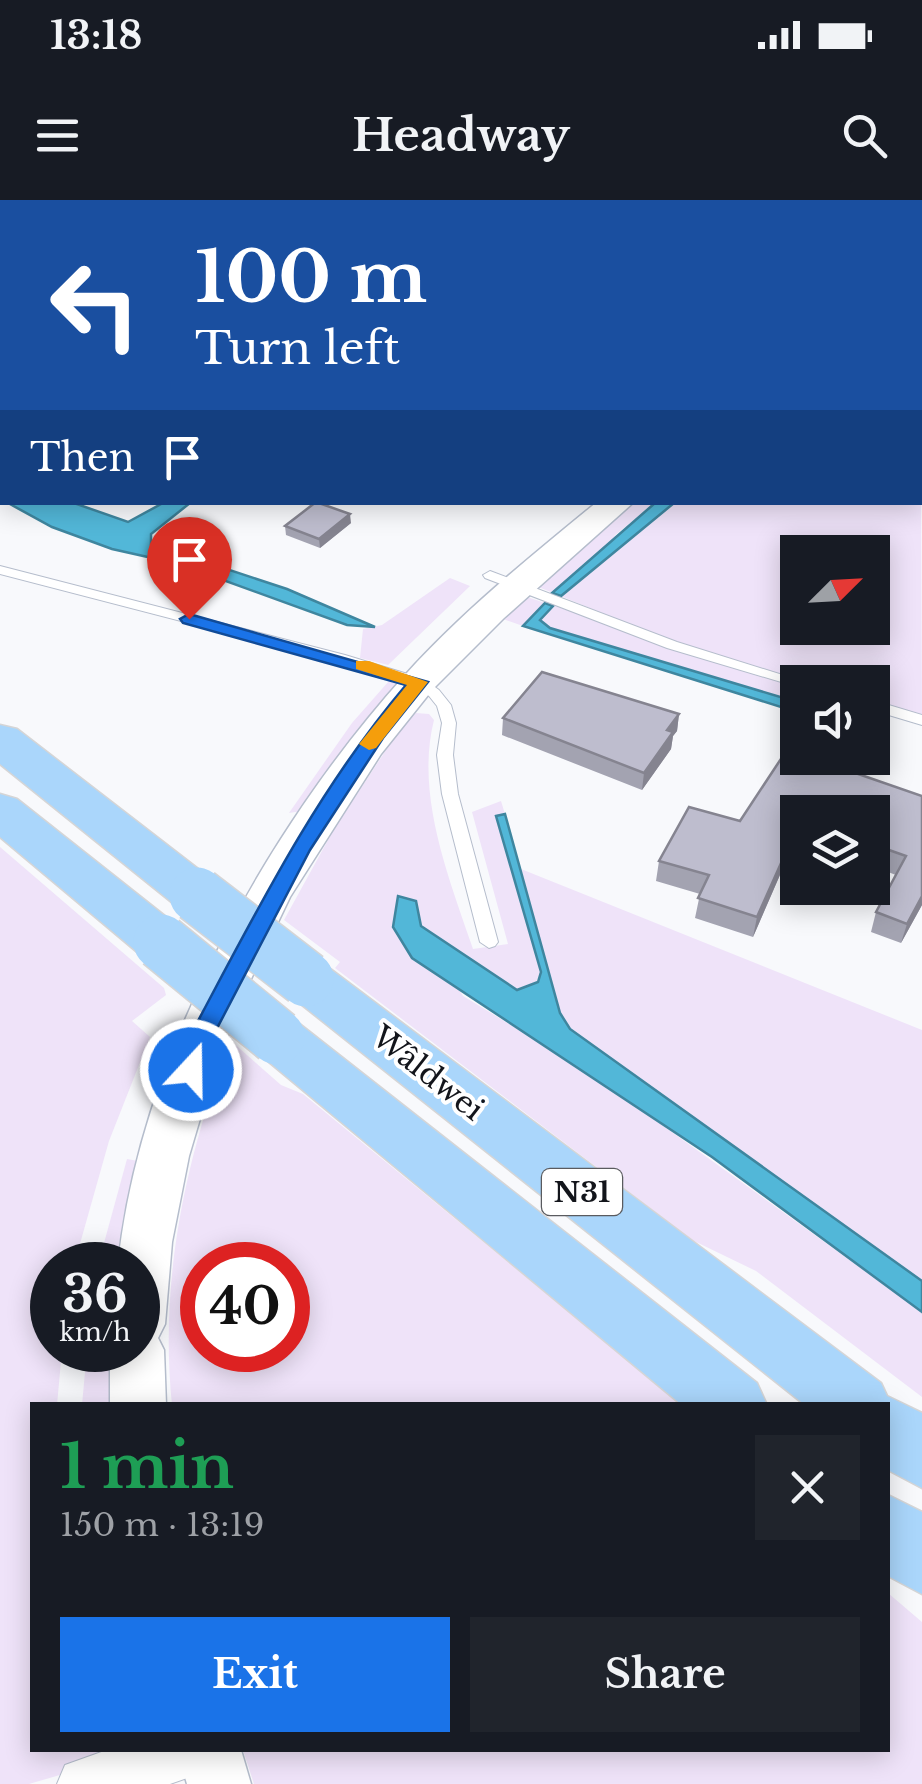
<!DOCTYPE html>
<html lang="en">
<head>
<meta charset="utf-8">
<style>
	body { margin:0; font-family:"Libre Baskerville",serif; background:#20242c; color:#f1f3f6; height:100vh; display:flex; flex-direction:column; font-size:38px; white-space:nowrap }
	* { box-sizing:border-box; margin:0 }
	p { font-size:32px; color:#9ea1a6 }
	.icon { flex:none; width:55px; height:55px; fill:none; stroke:currentColor; stroke-width:2; stroke-linecap:round; stroke-linejoin:round }
	.map { position:relative; flex:1; overflow:hidden }
	.drawer { position:absolute; left:30px; top:1202px; width:860px; height:350px; display:flex; flex-direction:column; background:#171b24; border-radius:0px; box-shadow:0 5px 25px #0003 }
	.drawer>* { flex:none }
	.top-card { position:absolute; left:0px; top:0px; width:922px; height:305px; box-shadow:0 5px 25px #0003; background:#1a4fa0; color:#fff; overflow:hidden }
	.needle { width:65px; rotate:66deg }
	.fabs { position:absolute; left:780px; top:335px; display:grid; gap:20px }
	.fabs a { display:grid; place-items:center; width:110px; height:110px; border-radius:0px; background:#171b24; box-shadow:0 5px 25px #0003; font-size:50px }
	.speed { position:absolute; left:30px; top:1042px; display:flex; gap:20px; font-size:50px; font-weight:700; text-align:center }
	.speed>* { display:grid; place-content:center; width:130px; height:130px; border-radius:50%; background:#171b24; box-shadow:0 5px 25px #0003; line-height:1 }
	.speed small { font-size:25px; font-weight:400 }
	.speed .limit { border:15px solid #d22; background:#fff; color:#111 }
	.pin { position:absolute; display:grid; place-items:center; width:85px; height:85px; color:#fff; margin:-102px -42px; border-radius:50% 50% 50% 0; rotate:-45deg; box-shadow:0 0 10px #0007 }
	.pin .icon { rotate:45deg }
	.me { position:absolute; width:110px; margin:-55px; rotate:21deg; stroke-linejoin:round; filter:drop-shadow(0 0 8px #0008) }
	.turn { display:flex; align-items:center; gap:35px; height:210px; padding:0 30px; font-size:45px }
	.turn .icon { width:130px; height:130px; stroke-width:2.5 }
	.turn b { display:block; font-size:70px; line-height:85px }
	.then { display:flex; align-items:center; height:95px; padding:0 30px; background:#0003; gap:20px; font-size:38px }
	.round { display:grid; place-items:center; flex:none; width:105px; height:105px; border-radius:0px; background:#20242c }
	.headline { display:flex; align-items:center; justify-content:space-between; height:170px; padding:0 30px }
	h1 { font-size:60px; font-weight:700; line-height:75px; color:#1e9e55 }
	.action { display:flex; gap:20px; margin-top:auto; padding:20px 30px }
	.action a { flex:1; height:115px; border-radius:0px; background:#1a73e8; color:#fff; font-size:40px; font-weight:700; line-height:115px; text-align:center }
	.action a+a { background:#20242c; color:#f1f3f6 }
	.status { display:flex; justify-content:space-between; align-items:center; height:70px; padding:0 50px; background:#171b24; direction:ltr }
	.status svg { height:28px; fill:currentColor }
	header { display:flex; justify-content:space-between; align-items:center; height:130px; padding:0 30px; background:#171b24; font-size:45px; font-weight:700 }
	.map>svg:first-child { display:block }
</style>
</head>
<body>
<div class="status"><b>13:18</b><svg viewBox="0 0 49 12"><path d="M0 12V9h3v3zM5 12V6h3v6zM10 12V3h3v9zM15 12V0h3v12zM26 1h20v11H26zM47 4h2v5h-2z"/></svg></div>
<header><svg class="icon" aria-label="menu" viewBox="0 0 24 24"><path d="M4 6h16M4 12h16M4 18h16"/></svg>Headway<svg class="icon" aria-label="search" viewBox="0 0 24 24"><circle cx="10" cy="10" r="6"/><path d="M15 15l6 6"/></svg></header>
<div class="map">
<svg width="922" height="1584" viewBox="0 0 922 1584">
	<rect width="100%" height="100%" fill="#f8f9fc"/>
	<g fill="#efe3f9" fill-rule="evenodd">
		<path d="M0,0H200L2,2L0,269Z"/>
		<path d="M920,44L922,517L873,502L872,482H808L673,442L536,386L635,303H655L614,336L636,333L674,303L920,302ZM798,352H872V428H798Z"/>
		<path d="M450,378L470,386L388,465L360,458L363,429L382,425Z"/>
		<path d="M524,396L797,486V502L550,428L540,420L545,403L523,426L500,418Z"/>
		<path d="M389,481L398,485L373,511L302,611L289,613L352,523Z"/>
		<path d="M416,513L429,514L434,520C415,595 449,678 473,749L508,744L472,612L501,601L505,614L497,616L541,773L534,786L518,790L421,726L398,696L463,796L587,871L922,1112V1197L756,1071L692,1040L335,768L340,762L284,720L333,631L401,527Z"/>
		<path d="M0,647L164,788L166,795L132,821L150,837L109,941L74,1065H52V1150H62L57,1205H32V1550H97L101,1563L29,1584H0Z"/>
		<path d="M521,669L922,830V1081L570,829L560,813Z"/>
		<path d="M230,840L281,885L303,894L682,1205H172C159,1078 186,958 230,840ZM202,1065H288V1150H202Z"/>
		<path d="M127,959L138,961L119,1065H98Z"/>
		<path d="M87,1150H112V1205H82Z"/>
		<path d="M888,1393L922,1422V1584H254L243,1550H888Z"/>
	</g>
	<g fill="#52b7d8" stroke="#3f869f" stroke-width="2.5">
		<path d="M8,303H74L128,322L163,303H190L151,334V344L287,389L375,427L347,425L179,364L112,349L52,327Z"/>
		<path d="M655,303H674L561,396L552,393Z"/>
		<path d="M545,403L553,406L540,420L550,428L797,502V512L523,426Z"/>
		<path d="M505,614L560,813L570,829L922,1081V1112L712,957L412,758L393,727L398,696L416,701L421,726L517,790L538,782L541,772L496,616Z"/>
	</g>
	<g fill="none" stroke-linecap="round" stroke-linejoin="round">
		<defs>
			<g id="service">
				<path d="M0,366L345,455L424,479L439,490L451,505L456,523L453,555L458,594L498,742L495,746L489,748L480,742L442,594L437,555L442,523L437,506L429,496L414,485L335,461L0,374Z"/>
				<path d="M490,371L677,442L805,482H798V487L667,448L485,378L483,375Z"/>
				<path d="M872,500L922,515V525L872,510Z"/>
			</g>
			<path id="minor" d="M107,1550H221L213,1569L170,1584H57L65,1565Z"/>
			<g id="tertiary">
				<path d="M597,302H634L504,418L433,489L381,554L290,697L250,781L215,868L189,956L172,1042L165,1124L158,1138L164,1150L166,1205H110V1150H138V1065H118C140,856 267,628 406,474C463,411 531,356 597,302Z"/>
				<path d="M177,1550H241L251,1584H187Z"/>
			</g>
			<g id="trunk">
				<path d="M0,525L17,529L215,682L223,695L215,708L197,714L179,708L0,564Z"/>
				<path d="M0,594L17,599L180,728L188,742L180,756L161,762L142,756L0,637Z"/>
				<path d="M306,759L325,765L881,1183L887,1196L922,1213V1288L888,1270V1205H805L287,793L279,779L287,765Z"/>
				<path d="M277,815L297,822L757,1183L767,1205H682L257,852L249,837L257,822Z"/>
				<path d="M888,1295L922,1312V1394L888,1376Z"/>
			</g>
		</defs>
		<use href="#service" stroke="#b5bdcc" stroke-width="2"/>
		<use href="#minor" stroke="#b5bdcc" stroke-width="2"/>
		<use href="#tertiary" stroke="#b5bdcc" stroke-width="3"/>
		<use href="#trunk" stroke="#d5d5d6" stroke-width="3"/>
		<use href="#service" fill="#fff" fill-rule="evenodd"/>
		<use href="#minor" fill="#fff" fill-rule="evenodd"/>
		<use href="#tertiary" fill="#fff" fill-rule="evenodd"/>
		<use href="#trunk" fill="#aad6fb" fill-rule="evenodd"/>
		<defs>
			<g id="trunk-bridge">
				<path d="M197,695L306,779"/>
				<path d="M161,742L277,837"/>
			</g>
		</defs>
		<use href="#trunk-bridge" stroke="#d5d5d6" stroke-width="58" stroke-linecap="butt"/>
		<use href="#trunk-bridge" stroke="#aad6fb" stroke-width="55"/>
	</g>
	<g fill="#a3a3b1">
		<path d="M351,323L320,348L286,335L285,326Z"/>
		<path d="M679,514L677,531L673,536L671,549L642,590L502,535L503,518Z"/>
		<path d="M851,564L847,570L922,596V705L901,743L871,732L876,712L896,675L872,666V612H798V639L796,638L753,737L695,718L700,694L656,681L659,661Z"/>
	</g>
	<g fill="#858490">
		<path d="M350,314L351,323L320,348L319,339Z"/>
		<path d="M679,514L677,531L673,536L671,549L642,590L644,573L667,530Z"/>
		<path d="M848,558H853L851,564L837,588L841,568Z"/>
		<path d="M798,625L796,638L753,737L757,717Z"/>
		<path d="M922,696V705L901,743L907,724Z"/>
	</g>
	<g fill="#bebdce" stroke="#858490" stroke-width="2.5">
		<path d="M316,302L350,314L319,339L285,326Z"/>
		<path d="M542,472L679,514L667,530L673,532L644,573L503,518Z"/>
		<path d="M798,533V558H848L841,568L922,596V696L907,724L876,712L906,656L872,644V612H798V625L757,717L698,698L709,675L659,661L689,607L740,621Z"/>
	</g>
	<path fill="#1a73e8" stroke="#114b97" stroke-width="2.5" d="M189,414L428,482L383,538L310,650L213,836L199,876L191,879L179,870L190,836C255,714 316,591 406,485L183,423L180,419Z"/>
	<path fill="#f59e0b" d="M356,461H369L428,482L376,548L369,550L359,544L407,485L356,469Z"/>
	<g text-anchor="middle" dominant-baseline="central" stroke-width="8" stroke-linejoin="round" paint-order="stroke">
		<rect fill="#fff" stroke="#5a5b5f" stroke-width="2.5" x="542" y="969" width="80" height="46" rx="8"/>
		<g font-size="28" font-weight="bold" fill="#13151b">
			<text x="582" y="992">N31</text>
		</g>
		<g font-size="30" fill="#13151b" stroke="#fff">
			<text transform="translate(428 873) rotate(38)">Wâldwei</text>
		</g>
	</g>
</svg>
<div class="fabs">
<a><svg class="needle" viewBox="-14 -14 28 28"><path d="M0-13l5 13h-10z" fill="#e53935"/><path d="M0 13l5-13h-10z" fill="#9ea1a6"/></svg></a>
<a><svg class="icon" aria-label="sound" viewBox="0 0 24 24"><path d="M4 9h4l5-4v14l-5-4H4zM17 9q2 3 0 6"/></svg></a>
<a><svg class="icon" aria-label="layers" viewBox="0 0 24 24"><path d="M12 4l9 5-9 5-9-5zM3 14l9 5 9-5"/></svg></a>
</div>
<div class="speed"><div>36<small>km/h</small></div><div class="limit">40</div></div>
<div class="pin" style="left:189px;top:419px;background:#d93025"><svg class="icon" aria-label="arrive" viewBox="0 0 24 24"><path d="M6 21V4h12l-3 4 3 4H6"/></svg></div>
<svg class="me" style="left:191px;top:870px" viewBox="-20 -20 40 40"><circle r="17" fill="#1a73e8" stroke="#fff" stroke-width="3"/><path d="M0-11L8 9 0 5-8 9z" fill="#fff"/></svg>
<div class="top-card">
<div class="turn"><svg class="icon" aria-label="left" viewBox="0 0 24 24"><path d="M17 20v-9H6M10 6l-5 5 5 5"/></svg><div><b>100 m</b>Turn left</div></div>
<div class="then">Then<svg class="icon" aria-label="arrive" viewBox="0 0 24 24"><path d="M6 21V4h12l-3 4 3 4H6"/></svg></div>
</div>
<section class="drawer">
<div class="headline"><div><h1>1 min</h1><p>150 m · 13:19</p></div><a class="round"><svg class="icon" aria-label="close" viewBox="0 0 24 24"><path d="M6 6l12 12M18 6L6 18"/></svg></a></div>
<div class="action"><a>Exit</a><a>Share</a></div>
</section>
</div>
</body>
</html>
